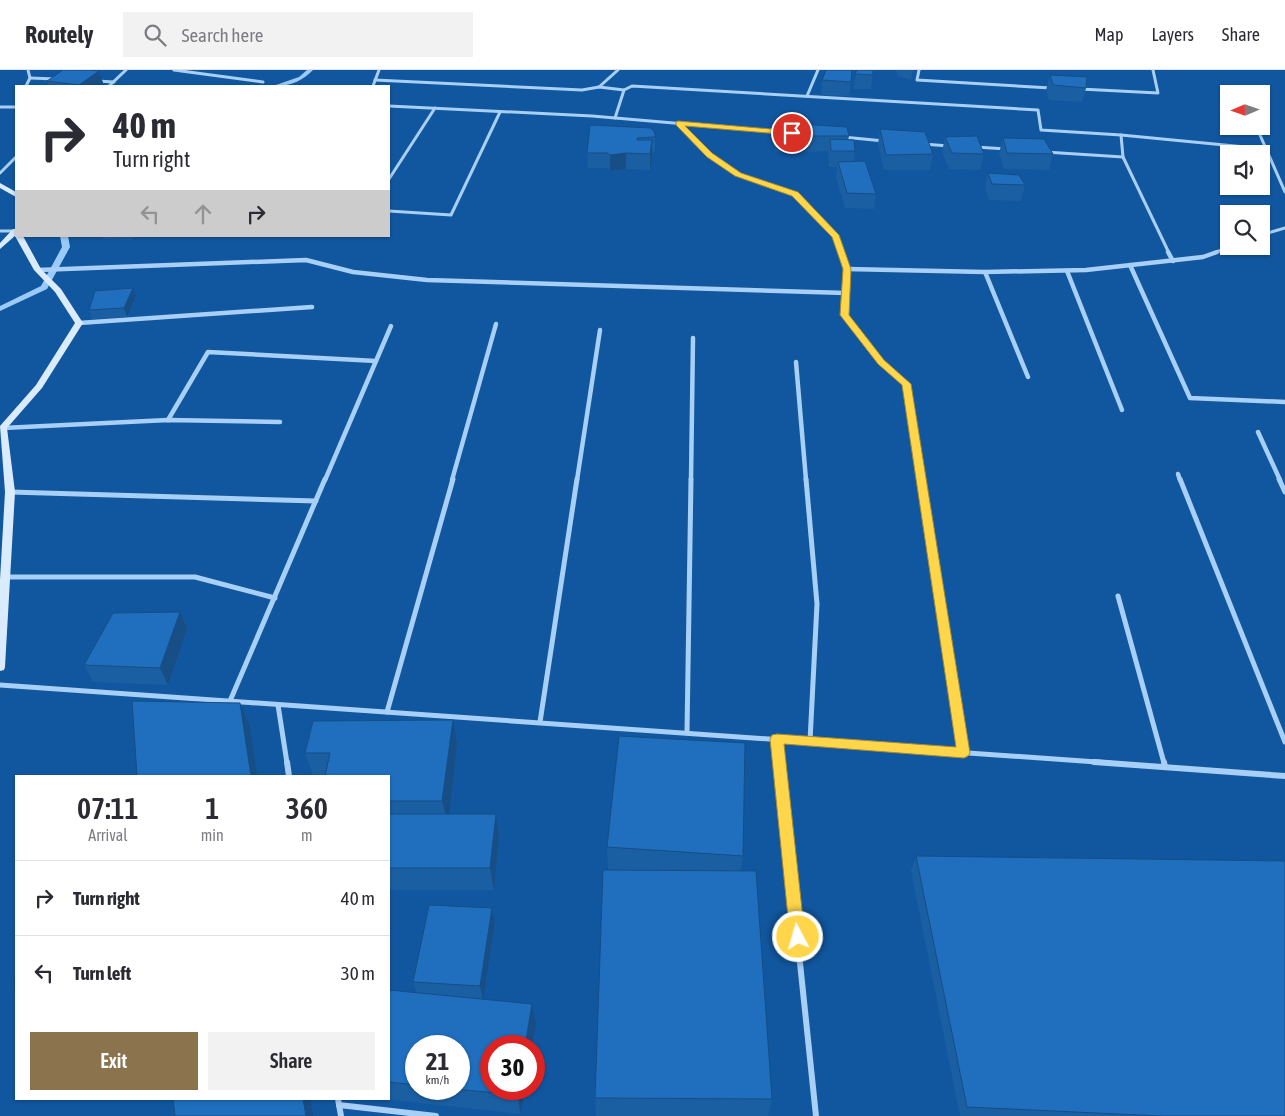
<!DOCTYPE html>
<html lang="en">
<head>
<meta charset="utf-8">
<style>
	body { margin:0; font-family:"Asap Condensed",sans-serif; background:#f2f2f3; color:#2b2b33; height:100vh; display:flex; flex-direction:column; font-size:19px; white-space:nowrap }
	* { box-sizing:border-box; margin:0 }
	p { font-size:16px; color:#7c7c81 }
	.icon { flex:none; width:28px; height:28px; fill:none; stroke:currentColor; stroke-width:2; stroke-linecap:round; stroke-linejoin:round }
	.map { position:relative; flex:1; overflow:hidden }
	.drawer { position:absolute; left:15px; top:705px; width:375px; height:325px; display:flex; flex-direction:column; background:#fff; border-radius:0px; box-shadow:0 1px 4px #0004 }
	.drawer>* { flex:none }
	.banner { position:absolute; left:15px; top:15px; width:375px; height:152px; border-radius:0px; box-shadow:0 1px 4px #0004; background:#fff; color:#2b2b33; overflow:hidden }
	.needle { width:32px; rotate:268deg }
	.controls { position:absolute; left:1220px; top:15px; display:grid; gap:10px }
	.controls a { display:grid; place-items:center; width:50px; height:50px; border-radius:0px; background:#fff; box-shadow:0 1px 4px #0004; font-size:25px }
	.speed { position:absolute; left:405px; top:965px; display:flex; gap:10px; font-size:25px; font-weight:700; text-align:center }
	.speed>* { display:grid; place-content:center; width:65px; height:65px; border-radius:50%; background:#fff; box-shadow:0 1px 4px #0004; line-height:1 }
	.speed small { font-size:12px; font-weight:400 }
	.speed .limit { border:8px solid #d22; background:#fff; color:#111 }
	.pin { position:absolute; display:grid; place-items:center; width:42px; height:42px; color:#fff; margin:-21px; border:2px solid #fff; border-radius:50%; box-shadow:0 1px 5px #0007 }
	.me { position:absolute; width:55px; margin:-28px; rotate:354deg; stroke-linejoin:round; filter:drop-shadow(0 0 4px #0008) }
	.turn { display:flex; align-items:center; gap:18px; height:105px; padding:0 15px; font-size:22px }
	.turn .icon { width:65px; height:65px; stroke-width:2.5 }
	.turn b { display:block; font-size:35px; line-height:42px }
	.lanes { display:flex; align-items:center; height:48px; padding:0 15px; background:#0003; justify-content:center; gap:25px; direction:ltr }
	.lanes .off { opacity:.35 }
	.eta { display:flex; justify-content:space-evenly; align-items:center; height:85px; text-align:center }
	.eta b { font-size:30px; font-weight:600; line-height:35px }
	.action { display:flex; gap:10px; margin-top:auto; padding:10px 15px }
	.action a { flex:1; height:58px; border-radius:0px; background:#8a734d; color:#fff; font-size:20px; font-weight:600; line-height:58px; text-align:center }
	.action a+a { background:#f2f2f3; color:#2b2b33 }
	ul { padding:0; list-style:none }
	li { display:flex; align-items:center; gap:15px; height:75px; padding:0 15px; border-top:1px solid #e1e1e2 }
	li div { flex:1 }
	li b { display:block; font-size:19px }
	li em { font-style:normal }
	header { display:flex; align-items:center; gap:30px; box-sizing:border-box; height:70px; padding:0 25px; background:#fff; border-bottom:1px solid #e1e1e2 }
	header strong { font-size:24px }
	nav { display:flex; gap:28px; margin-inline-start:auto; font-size:18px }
	.search { width:350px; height:45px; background:#f2f2f3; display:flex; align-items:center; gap:12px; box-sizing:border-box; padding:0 18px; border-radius:0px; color:#7c7c81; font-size:19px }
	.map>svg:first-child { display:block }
</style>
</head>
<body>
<header>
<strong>Routely</strong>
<div class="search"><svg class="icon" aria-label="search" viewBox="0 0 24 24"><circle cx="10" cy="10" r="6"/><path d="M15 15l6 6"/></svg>Search here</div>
<nav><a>Map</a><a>Layers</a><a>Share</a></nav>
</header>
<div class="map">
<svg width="1285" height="1046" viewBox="0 0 1285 1046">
	<rect width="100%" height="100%" fill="#11579f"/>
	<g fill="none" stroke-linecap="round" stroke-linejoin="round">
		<g fill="#9acbf8" fill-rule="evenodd">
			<path d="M307,0H313C303,11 288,17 273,16L299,7Z"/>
			<path d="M60,166H68L70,177L47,219L0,241V236L41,216L62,177Z"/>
		</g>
		<g stroke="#a8cff5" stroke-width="3">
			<path d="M174,0L263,12"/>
			<path d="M919,0L917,10L1051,18"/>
			<path d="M30,8L56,9"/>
			<path d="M375,10L582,20L599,17"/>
			<path d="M97,11L114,12"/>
			<path d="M26,16L30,8L28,0"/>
			<path d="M109,16L126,0"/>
			<path d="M373,16L379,0"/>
			<path d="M1080,19L1158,23L1153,0"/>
			<path d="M624,20L632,16L1038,40L1041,60L1121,65"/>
			<path d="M807,26L818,0"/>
			<path d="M389,36L592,46L780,62"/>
			<path d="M0,37H16"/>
			<path d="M615,48L624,20L599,17L618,0"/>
			<path d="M678,53L709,85L738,104L795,124L836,167L841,183"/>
			<path d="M1260,65L1285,122"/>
			<path d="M843,67L884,71"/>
			<path d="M923,74L949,76"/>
			<path d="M975,77L1007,79"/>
			<path d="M1045,82L1123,87"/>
			<path d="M0,103L16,87"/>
			<path d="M389,109L435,38"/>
			<path d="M389,141L451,145L500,42"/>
			<path d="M0,161H16"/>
			<path d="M1261,165L1285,158"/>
			<path d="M1169,183L1123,87L1121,65L1266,79"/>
			<path d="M1214,183L1232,176"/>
		</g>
		<g stroke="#a8cff5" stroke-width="4.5">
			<path d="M841,182L847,199L845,245L881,292L906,314L921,410"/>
			<path d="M1168,182L1173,191"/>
			<path d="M1130,195L1190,328L1285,332"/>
			<path d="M847,199L985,202L1086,200L1203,187L1217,182"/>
			<path d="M38,200L306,190L353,202L427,210L846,223"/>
			<path d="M1067,201L1122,340"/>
			<path d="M985,202L1028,307"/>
			<path d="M79,253L312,237"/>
			<path d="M796,292L806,410"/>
			<path d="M168,350L208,282L376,291"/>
			<path d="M3,358L168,350L280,352"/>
			<path d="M1258,362L1280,410"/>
			<path d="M1178,404L1180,410"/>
			<path d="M325,410L391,256"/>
			<path d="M452,410L496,254"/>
			<path d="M577,410L600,260"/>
			<path d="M691,410L693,268"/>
		</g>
		<g stroke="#a8cff5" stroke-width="5">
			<path d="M806,409L817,534L810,671"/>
			<path d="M921,409L964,683"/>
			<path d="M1180,409L1285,672"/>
			<path d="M1279,409L1285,422"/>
			<path d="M10,422L316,431"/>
			<path d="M5,507H195L275,528"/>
			<path d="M1118,526L1164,693"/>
			<path d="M0,615L1111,693"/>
			<path d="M230,631L325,409"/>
			<path d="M278,635L287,693"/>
			<path d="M387,642L453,409"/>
			<path d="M540,652L577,409"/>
			<path d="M687,662L691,409"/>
			<path d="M777,669L780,693"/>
		</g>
		<g stroke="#a8cff5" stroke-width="6">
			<path d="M287,692L289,706"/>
			<path d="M779,692L816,1046"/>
			<path d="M1094,692L1285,706"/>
			<path d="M1164,692L1165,697"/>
			<path d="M338,1029L341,1046"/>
			<path d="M339,1035L436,1046"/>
		</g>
		<g fill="#d9ebfd" fill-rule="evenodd">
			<path d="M0,113L16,122V127L0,118Z"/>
			<path d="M13,159H16V166H23L41,199L61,219L83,253L42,318L7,358L15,422L5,597L4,600L0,601V510L5,422L0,356L36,315L75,253L55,222L34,200L15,166L16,165L0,179V173Z"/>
		</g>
	</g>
	<g fill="#1b5fa3" fill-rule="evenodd">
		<path d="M857,0H875L874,3L873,2L871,19H853Z"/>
		<path d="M896,0H913L911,10L898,6Z"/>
		<path d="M99,1L104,16H49L47,11Z"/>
		<path d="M1050,5L1086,18L1082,32L1049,30L1046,20Z"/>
		<path d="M822,10L851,12L849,26L821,25Z"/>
		<path d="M800,54L849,66L848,70L855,81L854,92L876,124L874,139L845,138L836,108L837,97H829L828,81L806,82L800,72L799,82H775L773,71L774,55L799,63Z"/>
		<path d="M590,55L655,67V82L652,83L650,100L626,99L610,101L608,98H588L587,83Z"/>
		<path d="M880,59L933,84L930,100H884L878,74Z"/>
		<path d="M945,67L984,84L980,100L949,99L942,82Z"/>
		<path d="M1003,68L1053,84L1049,100L1004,99L999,83Z"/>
		<path d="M988,103L1025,115L1021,131L989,130L985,118Z"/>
		<path d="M102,166H134L132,170L103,169Z"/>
		<path d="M133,218L136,226L127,247L92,249L89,240Z"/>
		<path d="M180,542L187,559L168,615L93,612L84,595Z"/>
		<path d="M457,674L449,744H496L499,767L494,820H389V706H313L305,683Z"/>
		<path d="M607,777L743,786L741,801L772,1029L768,1046H596L595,1028L608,800Z"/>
		<path d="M916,786L1285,1046H960L911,801Z"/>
		<path d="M492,838L495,853L483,929L532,934L536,954L491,1019H525L521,1044L384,1029H389V920L417,923L413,912ZM416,976L459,1019H416Z"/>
	</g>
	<g fill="#164e85">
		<path d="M99,1L104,16H79V15Z"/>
		<path d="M652,70V86L650,100V84Z"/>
		<path d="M626,83V99L610,101V85Z"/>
		<path d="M133,218L136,226L127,247L124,238Z"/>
		<path d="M180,542L187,559L168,615L160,598Z"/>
		<path d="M240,633L250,657L257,706H251Z"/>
		<path d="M453,650L457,674L448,754L442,731Z"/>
		<path d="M496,744L499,767L494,820L490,798Z"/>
		<path d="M492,838L495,853L483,930L480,916Z"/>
		<path d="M532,934L536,954L532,976H525Z"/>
		<path d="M518,1019H525L521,1044L517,1025Z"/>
		<path d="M303,1029H310L313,1046H306Z"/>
	</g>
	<g fill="#1f6fbe" stroke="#164e85">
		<path d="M63,0H91L99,1L79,15L47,11Z"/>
		<path d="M826,0H852L851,12L822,10Z"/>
		<path d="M857,0H873V5L855,4Z"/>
		<path d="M1050,5L1087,7L1086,18L1053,15Z"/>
		<path d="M795,53L801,66L777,67L774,55Z"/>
		<path d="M800,54L847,57L849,66H807Z"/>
		<path d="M590,55L651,58L655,63V67L637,68V70H652L650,84L626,83L610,85L608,83H587Z"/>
		<path d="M880,59L925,62L933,84L886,85Z"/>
		<path d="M977,66L984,84L952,83L945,67Z"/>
		<path d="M1003,68L1044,69L1053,84L1007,83Z"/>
		<path d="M830,69L854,70L855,81H831Z"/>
		<path d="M865,91L876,124L847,123L838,92Z"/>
		<path d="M988,103L1019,105L1025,115L992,114Z"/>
		<path d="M133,218L124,238L89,240L95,221Z"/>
		<path d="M180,542L160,598L84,595L113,543Z"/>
		<path d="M132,631L240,633L251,706H137Z"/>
		<path d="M453,650L442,731H389V706H325L330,683H305L313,651Z"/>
		<path d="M619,666L745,673L743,786L607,777Z"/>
		<path d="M389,744H496L490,798H389Z"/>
		<path d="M916,786L1285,791V1046H1162L967,1037Z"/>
		<path d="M603,800L756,801L772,1029L595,1028Z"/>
		<path d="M429,835L492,838L480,916L413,912Z"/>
		<path d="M16,893V917H15Z"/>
		<path d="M389,920L532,934L525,976H491V1019H518L517,1025L455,1019H459V976H416V1015L389,1012Z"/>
		<path d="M173,1029H303L306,1046H175Z"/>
	</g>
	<path fill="#ffd54a" stroke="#a68a30" d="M678,51L794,61L795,63L792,65L685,56L712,83L741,103L798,122L839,165L851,199L849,245L884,290L911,314L970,683L968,686L964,688L784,674L805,867L803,872L798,874L793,872L790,867L770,669L772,665L777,664L956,677L902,315L878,294L840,245L843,199L832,167L792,126L735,106L707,87L676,55V52Z"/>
</svg>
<div class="controls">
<a><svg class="needle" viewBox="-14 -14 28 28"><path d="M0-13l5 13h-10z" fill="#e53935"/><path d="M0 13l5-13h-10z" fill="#7c7c81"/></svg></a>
<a><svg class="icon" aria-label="sound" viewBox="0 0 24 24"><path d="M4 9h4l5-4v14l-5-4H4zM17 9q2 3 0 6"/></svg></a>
<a><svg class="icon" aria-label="search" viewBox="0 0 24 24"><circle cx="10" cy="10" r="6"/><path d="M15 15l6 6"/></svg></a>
</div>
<div class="speed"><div>21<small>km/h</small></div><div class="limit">30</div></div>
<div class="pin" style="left:792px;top:63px;background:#d93025"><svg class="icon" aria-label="arrive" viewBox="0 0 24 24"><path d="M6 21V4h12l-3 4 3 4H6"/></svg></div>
<svg class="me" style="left:798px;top:867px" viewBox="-20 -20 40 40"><circle r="17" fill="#ffd54a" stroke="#fff" stroke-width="3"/><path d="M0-11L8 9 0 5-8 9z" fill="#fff"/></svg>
<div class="banner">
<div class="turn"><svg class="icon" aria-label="right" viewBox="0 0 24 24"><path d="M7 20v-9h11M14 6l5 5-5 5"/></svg><div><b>40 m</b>Turn right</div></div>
<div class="lanes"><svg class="icon off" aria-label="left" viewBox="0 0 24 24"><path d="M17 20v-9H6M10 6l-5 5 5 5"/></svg><svg class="icon off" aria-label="ahead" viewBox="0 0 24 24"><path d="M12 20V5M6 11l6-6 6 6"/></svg><svg class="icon" aria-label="right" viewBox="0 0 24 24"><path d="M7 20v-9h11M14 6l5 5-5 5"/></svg></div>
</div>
<section class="drawer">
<div class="eta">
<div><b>07:11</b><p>Arrival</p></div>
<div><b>1</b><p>min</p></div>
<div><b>360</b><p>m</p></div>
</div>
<ul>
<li><svg class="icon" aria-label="right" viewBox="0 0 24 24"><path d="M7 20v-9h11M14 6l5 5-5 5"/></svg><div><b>Turn right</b></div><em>40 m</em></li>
<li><svg class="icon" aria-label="left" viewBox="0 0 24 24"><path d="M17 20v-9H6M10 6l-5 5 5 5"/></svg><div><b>Turn left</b></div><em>30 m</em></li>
</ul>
<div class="action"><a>Exit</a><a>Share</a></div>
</section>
</div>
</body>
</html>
